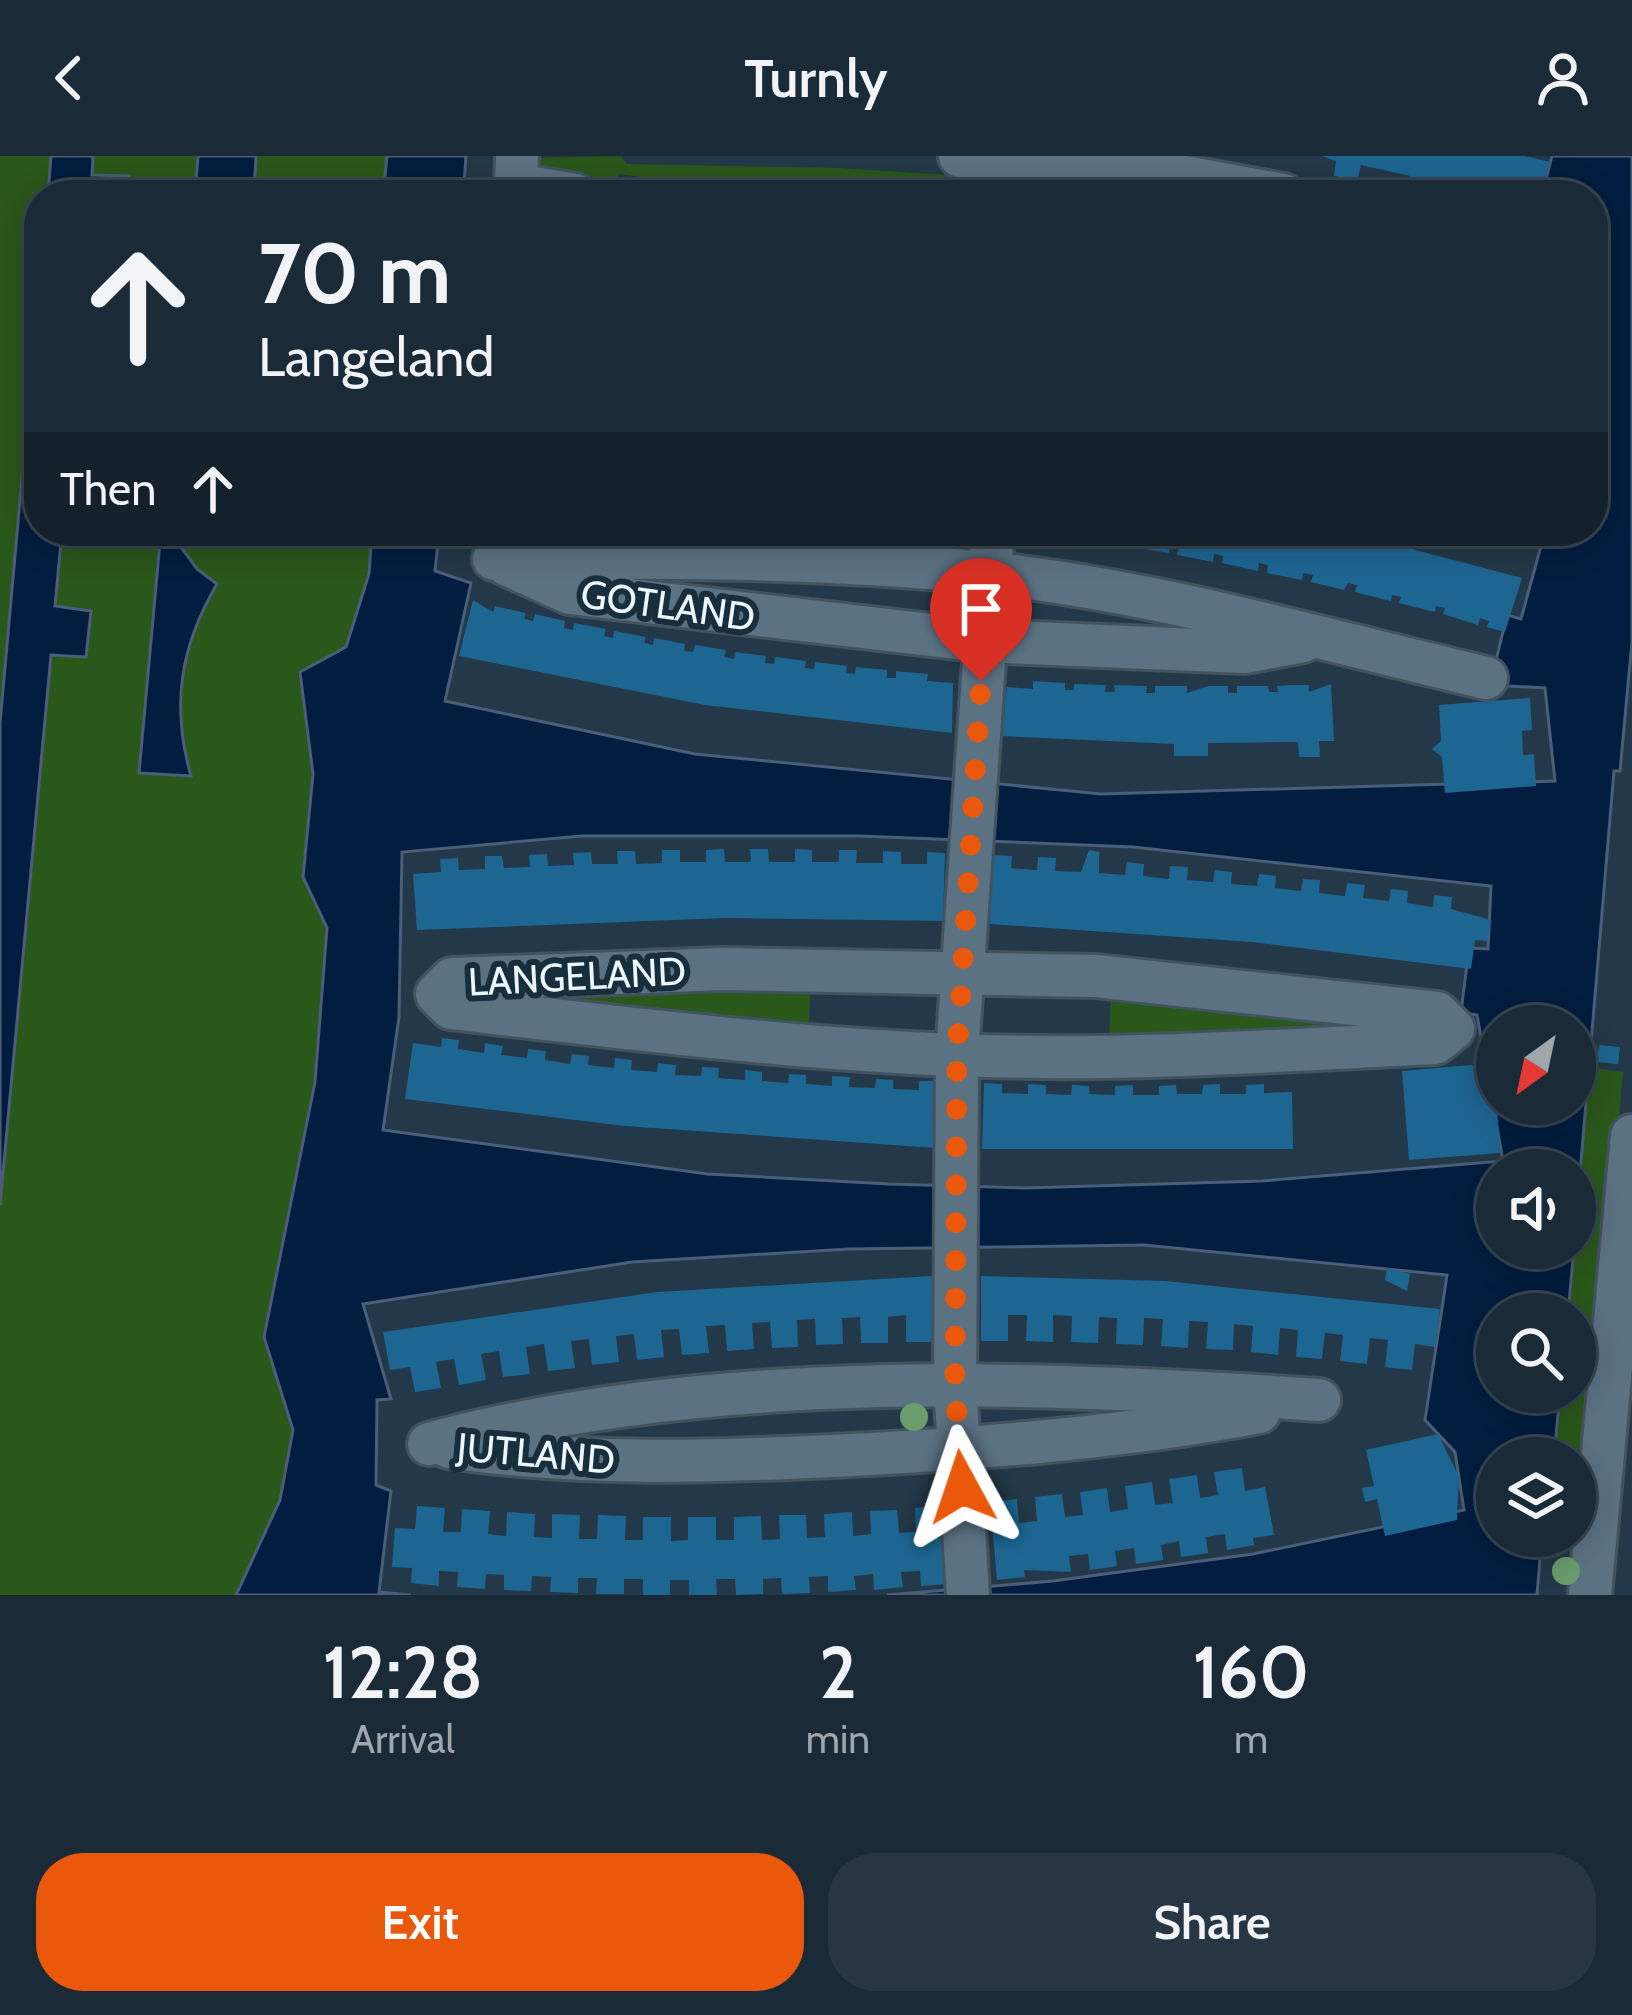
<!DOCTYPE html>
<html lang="en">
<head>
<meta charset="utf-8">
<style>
	body { margin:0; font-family:Cabin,sans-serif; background:#273642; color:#f1f3f6; height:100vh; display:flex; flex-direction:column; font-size:45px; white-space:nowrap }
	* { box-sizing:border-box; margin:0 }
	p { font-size:39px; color:#9fa7ad }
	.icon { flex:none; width:66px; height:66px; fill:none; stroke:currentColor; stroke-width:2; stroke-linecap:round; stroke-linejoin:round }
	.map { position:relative; height:1439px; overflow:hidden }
	.drawer { display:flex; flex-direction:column; background:#1a2a36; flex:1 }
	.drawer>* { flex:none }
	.guide { position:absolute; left:24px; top:24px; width:1584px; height:366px; border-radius:48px; box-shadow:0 6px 30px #0003,0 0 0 3px #384651; background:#1a2a36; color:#f1f3f6; overflow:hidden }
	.needle { width:78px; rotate:213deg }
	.fabs { position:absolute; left:1476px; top:849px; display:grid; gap:24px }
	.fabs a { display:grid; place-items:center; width:120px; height:120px; border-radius:50%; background:#1a2a36; box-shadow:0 6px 30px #0003,0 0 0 3px #384651; font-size:60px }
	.pin { position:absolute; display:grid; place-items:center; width:102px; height:102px; color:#fff; margin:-123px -51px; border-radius:50% 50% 50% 0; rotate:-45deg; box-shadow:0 0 12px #0007 }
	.pin .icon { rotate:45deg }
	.me { position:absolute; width:132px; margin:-66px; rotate:355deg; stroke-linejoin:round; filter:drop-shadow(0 0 9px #0008) }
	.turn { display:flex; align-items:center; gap:42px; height:252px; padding:0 36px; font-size:54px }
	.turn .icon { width:156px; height:156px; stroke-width:2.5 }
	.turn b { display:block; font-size:84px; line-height:102px }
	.then { display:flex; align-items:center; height:114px; padding:0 36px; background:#0003; gap:24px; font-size:45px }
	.eta { display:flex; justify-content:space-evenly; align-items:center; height:204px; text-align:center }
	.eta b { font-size:72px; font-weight:600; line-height:84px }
	.cta { display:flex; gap:24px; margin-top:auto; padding:24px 36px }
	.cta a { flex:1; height:138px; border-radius:48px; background:#ea580c; color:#fff; font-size:48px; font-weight:600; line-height:138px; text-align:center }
	.cta a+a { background:#273642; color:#f1f3f6 }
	header { display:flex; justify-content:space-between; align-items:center; height:156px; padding:0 36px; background:#1a2a36; font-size:54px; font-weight:600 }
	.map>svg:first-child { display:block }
</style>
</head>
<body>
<header><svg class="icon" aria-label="back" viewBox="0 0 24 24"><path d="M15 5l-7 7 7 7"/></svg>Turnly<svg class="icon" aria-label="person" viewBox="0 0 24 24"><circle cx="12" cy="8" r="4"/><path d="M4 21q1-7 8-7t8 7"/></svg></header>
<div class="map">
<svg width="1632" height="1439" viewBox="0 0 1632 1439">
	<rect width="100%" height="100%" fill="#233848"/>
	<g fill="#2a571a">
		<path d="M0,0H411L408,39H39V375H389L301,1439H0Z"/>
		<path d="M621,0L626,8L839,12L993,22V39H767L619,18L615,30L538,14L537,2Z"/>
		<path d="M811,823L809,870L655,862L458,830Z"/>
		<path d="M1111,835L1432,868L1109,883Z"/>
		<path d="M1587,911L1623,916L1585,1350L1575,1349V1302H1554L1560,1236H1575V1158H1566Z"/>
	</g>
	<g fill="#031d40" stroke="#495e79" stroke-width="3" fill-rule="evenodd">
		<path d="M51,0H93L92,19L129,20L127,39H48Z"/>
		<path d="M198,0H256L254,39H195Z"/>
		<path d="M387,0H466L464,28L490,34V39H383Z"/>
		<path d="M1552,0H1632V486L1620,615H1614L1575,1077V1014H1497V1092H1574L1568,1158H1497V1236H1560L1554,1302H1497V1380H1542L1537,1439H887L1053,1425L1253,1398L1464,1354L1455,1296L1425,1264L1447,1119L1144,1089L848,1093L632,1106L363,1148L391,1243L377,1244L376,1329L391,1335L379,1436L411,1439H236L280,1344L293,1274L264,1181L315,926L327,772L303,721L313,618L300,516L346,491L369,418L372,375H471V384L438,387L435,415L471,427L445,545L695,598L1101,638L1555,625L1545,532L1490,529L1507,459L1521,463L1541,390L1479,375H1593V39H1542ZM582,680H860L1133,691L1491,730L1488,793L1469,792L1461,856L1477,859L1503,1005L1262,1025L1024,1032L889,1028L708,1018L383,974L399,861L402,696ZM1497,870H1575V948H1497Z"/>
		<path d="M39,132V375H62L55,450L91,455L86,501L51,499L0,1049V567Z"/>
		<path d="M161,375H169L197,413L217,428C180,491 171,550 191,620L139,617Z"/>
	</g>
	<g fill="#1d6692">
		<path d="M1322,0H1525L1550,6L1541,39H1482L1434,25L1430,39H1420L1406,36L1410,20L1361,9L1357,25L1334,20L1336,5Z"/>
		<path d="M1089,375H1344L1522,422L1505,476L1487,471L1489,465L1480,462L1478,469L1443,458L1445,452L1436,450L1435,456L1399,447L1401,441L1392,439L1391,445L1355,436L1357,429L1348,427L1344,434L1311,426L1313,419L1303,417L1302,424L1267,417L1268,409L1259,407L1258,415L1222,407L1223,400L1214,398L1213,406L1177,399L1179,392L1170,390L1169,397L1133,391L1134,384L1125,383L1124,390L1088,384Z"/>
		<path d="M473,444L493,456L495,450L526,457L524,463L533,465L535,458L565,465L564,472L573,474L574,467L606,473L604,480L613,482L614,475L646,481L644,487L653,489L654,482L675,486L685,488L684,495L693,496L695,489L726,494L724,501L734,503L735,496L766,500L765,507L774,508L775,501L806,505L805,512L814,513L815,506L847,510L846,517L855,518L856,511L887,514V522H896V515L928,518L927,525L953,527L952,577L705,549L459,500Z"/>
		<path d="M1033,525L1065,527V534H1074V528L1106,529L1105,536H1115L1114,529L1147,530L1146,537H1155V530H1187V537L1208,530H1228V537H1237V530H1268L1269,536H1278L1277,530L1290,529H1309V536L1331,528L1334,585H1319L1320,601H1299L1298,586L1208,587V600H1174V588L1001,580L1007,531L1033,533Z"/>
		<path d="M1530,542L1532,574L1522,575L1523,599L1534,598L1536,630L1445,637L1442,601L1432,593L1441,585L1439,549Z"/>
		<path d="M724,693L725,706H751L750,693H768L769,706H795V693L812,694V706H839V694H857L856,707H883V695L901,696V708H927V696L945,697L943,765L725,762L417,774L413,718L441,716L440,703L458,702L459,714L485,713V700H502L504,712L530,711L529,699L547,698L548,710L574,709L573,697L591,696L592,708H618L617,695H635L636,708L662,707V694H680V706H706V694Z"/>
		<path d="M1089,694L1099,696V717L1125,719L1127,706L1144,708L1143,720L1169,723L1170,710L1188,711L1187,724L1213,726L1215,714L1232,716L1231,728L1257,730L1259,718L1276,720L1275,732L1301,735L1303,723L1320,724L1319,737L1345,740L1347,727L1365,729L1363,742L1389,745L1391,733L1408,735L1407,747L1433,751L1434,739L1452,741L1451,753L1491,764L1488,785L1475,784L1471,813L1252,786L990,768L993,699L1012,700L1011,712L1037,714L1038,701L1056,702L1055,715L1081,716Z"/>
		<path d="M442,882L459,884L458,893L484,897L485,887L503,890L501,899L527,902L528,893L546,895L545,904L570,908L572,898L589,900L588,909L614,912L615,902L632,904L631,914L657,916L658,907L676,909L675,919L701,920L702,911L719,912L718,922L745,924V914L762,916V925L788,927L789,918L806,919V928L832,930V920L850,921L849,931L875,932L876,923L893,924V933L919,934V925H937L935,992L625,970L405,943L413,887L441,891Z"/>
		<path d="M1599,889L1620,891L1618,908L1597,906Z"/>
		<path d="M1494,907L1500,997L1409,1004L1402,915Z"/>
		<path d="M984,927L1002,928V937L1028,938V928L1046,929V938L1071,939L1072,929L1089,930V938L1115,939V930L1133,929V939H1159V930L1176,929L1177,938H1202L1203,929L1220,928V938H1246V929L1264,928V937L1292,936L1293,993H982Z"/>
		<path d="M1387,1112L1410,1118L1407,1135L1385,1124Z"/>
		<path d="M932,1120L934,1186H906V1159L888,1161V1187H861L860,1161L842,1162L843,1188L816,1189L815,1163L797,1164L798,1191L772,1192L770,1166L752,1167L754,1193L727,1195L725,1169L706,1170L709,1197L682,1199L679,1173L661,1174L664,1201L637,1204L634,1178L616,1180L619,1206L592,1209L589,1183L571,1185L575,1212L548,1215L544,1188L526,1191L530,1218L503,1221L499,1195L481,1198L486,1224L459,1229L454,1203L436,1206L441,1232L415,1236L410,1211L390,1214L383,1176L657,1136Z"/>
		<path d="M981,1120L1165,1125L1440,1153L1435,1191L1415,1188L1412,1214L1385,1211L1388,1184L1370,1182L1367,1208L1340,1205L1343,1179L1325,1177L1322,1203L1296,1201L1298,1174L1280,1172L1278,1199L1251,1196L1253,1170L1234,1168L1233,1194L1206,1193L1208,1166L1189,1165L1188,1192L1161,1190L1163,1163L1144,1162L1143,1189L1116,1188L1117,1162L1099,1161L1098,1187L1071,1186L1072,1160L1053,1159V1186L1026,1185L1027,1159H1008V1185H981Z"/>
		<path d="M1438,1278L1459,1321L1457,1364L1385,1380L1377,1343L1365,1346L1362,1332L1374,1330L1366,1294Z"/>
		<path d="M1242,1312L1245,1335L1265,1331L1274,1379L1253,1382L1254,1389L1227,1394L1225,1378L1206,1381L1208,1397L1181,1401L1179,1385L1161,1389L1163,1404L1136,1408L1134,1392L1115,1395L1117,1410L1090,1414L1088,1398L1069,1400L1071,1416L1024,1414L1025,1421L997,1424L990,1346L1017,1343L1019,1367L1037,1365L1035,1341L1062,1338L1065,1361L1083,1359L1080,1336L1107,1332L1110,1356L1128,1353L1125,1330L1152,1326L1155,1349L1173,1347L1169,1323L1197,1319L1200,1342L1218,1339L1214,1316Z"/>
		<path d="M417,1350L445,1352L443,1376H461L462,1353L490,1355L488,1378L506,1380L507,1356L535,1358L534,1381L552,1382V1358L580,1359L579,1383H597L598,1359L626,1360L625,1384H643V1361H671V1385L688,1384V1361H716V1384H734V1361L761,1360L762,1384L780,1383L779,1359H806L807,1382L825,1381L824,1358L852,1356L853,1380L871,1378L870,1355L897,1354L899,1377L916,1376L915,1352L942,1350L949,1428L921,1430L920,1415L901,1416L903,1431L874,1434L873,1418L854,1420L856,1434L828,1436V1420L809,1421L810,1437L782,1438L781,1422L763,1423V1438L736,1439L735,1423H716L717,1439H689V1424H670V1439H643V1423H624V1438H596L597,1422H578V1437L550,1436L551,1421L532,1420L531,1435L504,1434V1419L486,1418L485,1433L457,1431L458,1416L439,1415V1430L411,1427L412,1412L392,1411L395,1372L415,1373Z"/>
	</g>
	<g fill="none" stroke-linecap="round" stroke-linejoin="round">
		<defs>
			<g id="street">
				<path d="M517,0L516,29L575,39"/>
				<path d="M960,0L1179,20L1283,39"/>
				<path d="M494,403C657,400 823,401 986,417C1153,434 1324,484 1486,522"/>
				<path d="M506,408L570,437L983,485L1245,496L1303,485"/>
				<path d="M723,813L1096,820L1437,857L1453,873L1435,887C1323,892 1210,900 1097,901C881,904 665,877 451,852L437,838L452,823Z"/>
				<path d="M429,1288C707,1213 1033,1224 1319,1244"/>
				<path d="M449,1291C583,1310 716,1306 850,1299C987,1292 1125,1281 1259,1256"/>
				<path d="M968,1439L955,1229L957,898L993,375"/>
				<path d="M1590,1439L1632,980"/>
			</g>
		</defs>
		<use href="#street" stroke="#41535f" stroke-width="48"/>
		<use href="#street" stroke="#5b7283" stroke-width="42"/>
	</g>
	<g fill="#699d6c">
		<circle cx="914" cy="1261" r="14"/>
		<circle cx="1566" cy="1415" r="14"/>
	</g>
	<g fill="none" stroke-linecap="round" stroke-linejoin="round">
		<path stroke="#ea580c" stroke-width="21" stroke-dasharray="0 37.8" d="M962,1331L955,1229L957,898L981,525"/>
	</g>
	<g text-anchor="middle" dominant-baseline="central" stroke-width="12" stroke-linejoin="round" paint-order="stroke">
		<g font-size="39" fill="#ecf6fe" stroke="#192e3d">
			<text transform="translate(668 449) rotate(8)">GOTLAND</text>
			<text transform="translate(577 820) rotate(-3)">LANGELAND</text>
			<text transform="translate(536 1297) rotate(5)">JUTLAND</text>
		</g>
	</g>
</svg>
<div class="fabs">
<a><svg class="needle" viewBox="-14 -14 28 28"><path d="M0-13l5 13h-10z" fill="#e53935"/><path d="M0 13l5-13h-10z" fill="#9fa7ad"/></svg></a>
<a><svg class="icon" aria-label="sound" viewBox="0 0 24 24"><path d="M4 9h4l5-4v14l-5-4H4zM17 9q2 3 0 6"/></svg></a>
<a><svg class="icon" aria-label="search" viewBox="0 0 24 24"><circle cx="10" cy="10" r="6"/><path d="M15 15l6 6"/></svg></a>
<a><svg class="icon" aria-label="layers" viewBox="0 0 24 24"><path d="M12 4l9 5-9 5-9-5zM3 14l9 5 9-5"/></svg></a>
</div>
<div class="pin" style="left:981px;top:525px;background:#d93025"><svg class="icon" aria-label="arrive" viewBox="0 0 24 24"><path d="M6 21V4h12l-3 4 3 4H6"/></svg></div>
<svg class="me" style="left:962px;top:1331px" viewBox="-20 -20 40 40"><path d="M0-17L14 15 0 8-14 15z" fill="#ea580c" stroke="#fff" stroke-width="4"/></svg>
<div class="guide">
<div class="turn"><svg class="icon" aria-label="ahead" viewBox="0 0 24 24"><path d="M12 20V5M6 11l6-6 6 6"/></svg><div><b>70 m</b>Langeland</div></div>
<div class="then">Then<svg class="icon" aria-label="ahead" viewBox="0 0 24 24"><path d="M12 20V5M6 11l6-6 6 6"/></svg></div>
</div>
</div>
<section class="drawer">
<div class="eta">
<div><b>12:28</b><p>Arrival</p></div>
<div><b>2</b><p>min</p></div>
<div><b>160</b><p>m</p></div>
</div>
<div class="cta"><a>Exit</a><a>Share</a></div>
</section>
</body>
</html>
